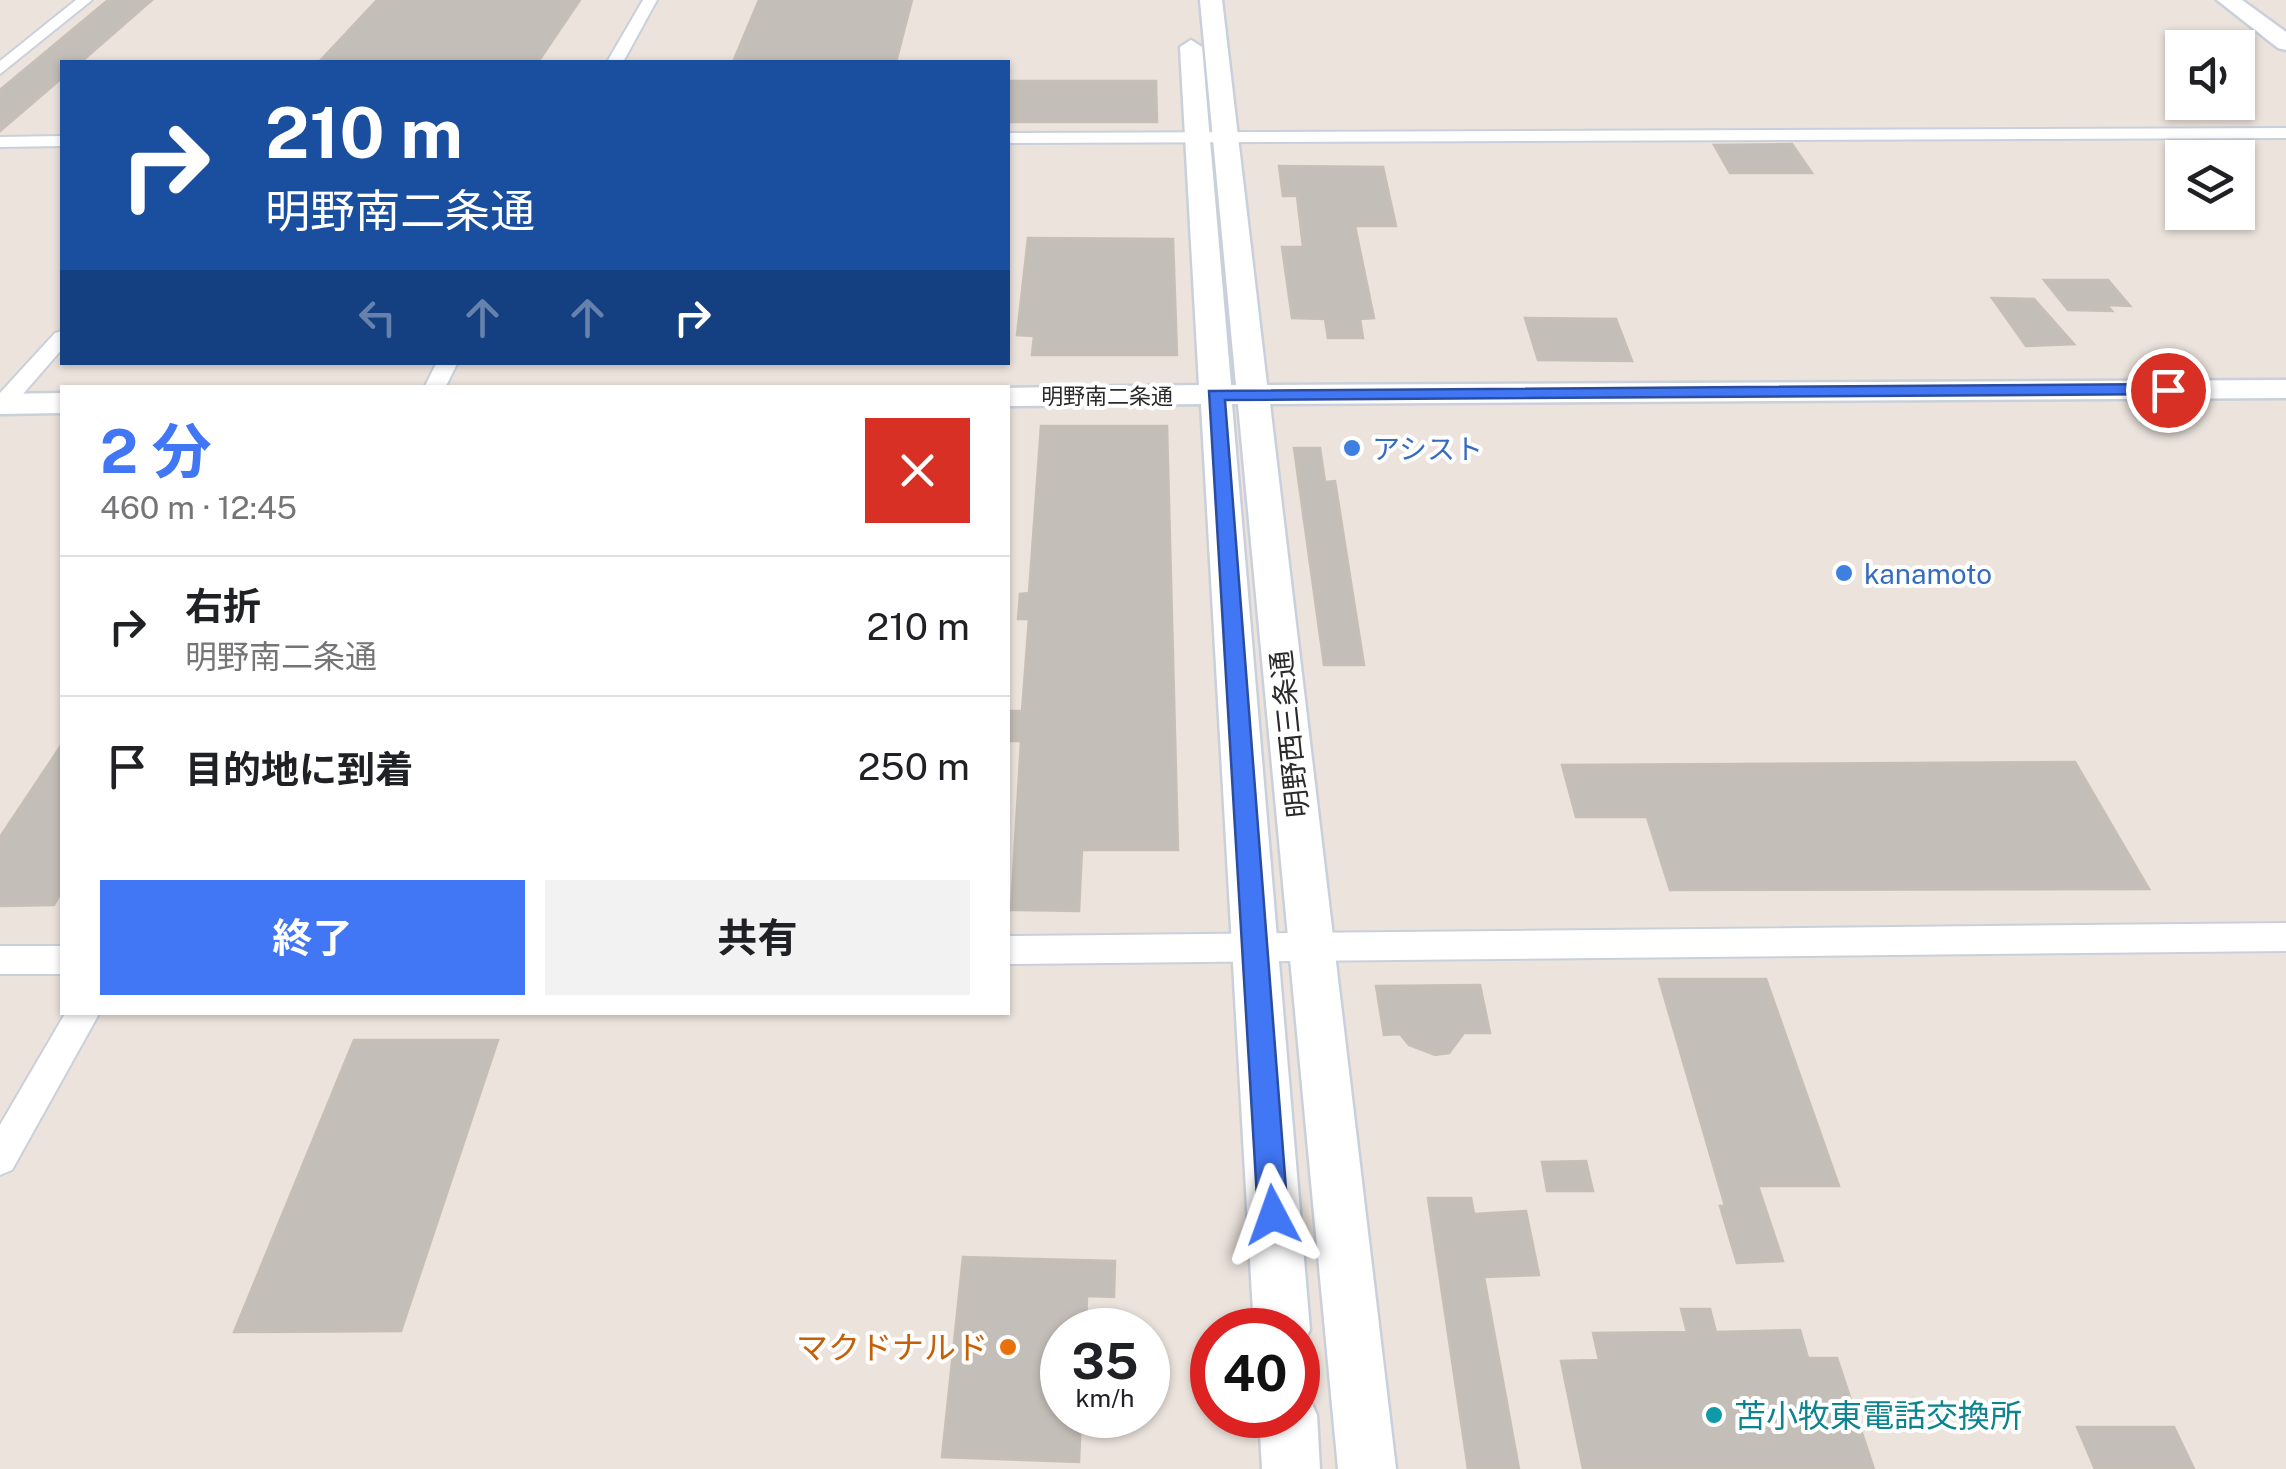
<!DOCTYPE html>
<html lang="ja">
<head>
<meta charset="utf-8">
<style>
	body { margin:0; font-family:"Public Sans","Noto Sans JP",sans-serif; background:#f2f2f2; color:#202124; height:100vh; display:flex; flex-direction:column; font-size:38px; white-space:nowrap }
	* { box-sizing:border-box; margin:0 }
	p { font-size:32px; color:#757577 }
	.icon { flex:none; width:55px; height:55px; fill:none; stroke:currentColor; stroke-width:2; stroke-linecap:round; stroke-linejoin:round }
	.map { position:relative; flex:1; overflow:hidden }
	.details { position:absolute; left:60px; top:385px; width:950px; height:630px; display:flex; flex-direction:column; background:#fff; border-radius:0px; box-shadow:0 2px 8px #0004 }
	.details>* { flex:none }
	.banner { position:absolute; left:60px; top:60px; width:950px; height:305px; border-radius:0px; box-shadow:0 2px 8px #0004; background:#1a4fa0; color:#fff; overflow:hidden }
	.buttons { position:absolute; left:2165px; top:30px; display:grid; gap:20px }
	.buttons a { display:grid; place-items:center; width:90px; height:90px; border-radius:0px; background:#fff; box-shadow:0 2px 8px #0004; font-size:50px }
	.speed { position:absolute; left:1040px; top:1308px; display:flex; gap:20px; font-size:50px; font-weight:700; text-align:center }
	.speed>* { display:grid; place-content:center; width:130px; height:130px; border-radius:50%; background:#fff; box-shadow:0 2px 8px #0004; line-height:1 }
	.speed small { font-size:25px; font-weight:400 }
	.speed .limit { border:15px solid #d22; background:#fff; color:#111 }
	.pin { position:absolute; display:grid; place-items:center; width:85px; height:85px; color:#fff; margin:-42px; border:5px solid #fff; border-radius:50%; box-shadow:0 2px 10px #0007 }
	.me { position:absolute; width:110px; margin:-55px; rotate:356deg; stroke-linejoin:round; filter:drop-shadow(0 0 8px #0008) }
	.turn { display:flex; align-items:center; gap:35px; height:210px; padding:0 40px; font-size:45px }
	.turn .icon { width:130px; height:130px; stroke-width:2.5 }
	.turn b { display:block; font-size:70px; line-height:85px }
	.lanes { display:flex; align-items:center; height:95px; padding:0 40px; background:#0003; justify-content:center; gap:50px; direction:ltr }
	.lanes .off { opacity:.35 }
	.round { display:grid; place-items:center; flex:none; width:105px; height:105px; border-radius:0px; background:#f2f2f2 }
	.headline { display:flex; align-items:center; justify-content:space-between; height:170px; padding:0 40px }
	h1 { font-size:60px; font-weight:700; line-height:75px; color:#4176f4 }
	.primary-button { display:flex; gap:20px; margin-top:auto; padding:20px 40px }
	.primary-button a { flex:1; height:115px; border-radius:0px; background:#4176f4; color:#fff; font-size:40px; font-weight:700; line-height:115px; text-align:center }
	.primary-button a+a { background:#f2f2f2; color:#202124 }
	ul { padding:0; list-style:none }
	li { display:flex; align-items:center; gap:30px; height:140px; padding:0 40px; border-top:2px solid #e0e0e0 }
	li div { flex:1 }
	li b { display:block; font-size:38px }
	li em { font-style:normal }
	.map>svg:first-child { display:block }
</style>
</head>
<body>
<div class="map">
<svg width="2286" height="1469" viewBox="0 0 2286 1469">
	<rect width="100%" height="100%" fill="#ebe3dc"/>
	<g fill="#c4beb8" stroke="#c7bfb6" stroke-width="2.5">
		<path d="M108,0H152L81,62H62V78L0,131V90Z"/>
		<path d="M377,0H580L538,62H319Z"/>
		<path d="M759,0H912L896,62H733Z"/>
		<path d="M1008,81H1156L1157,122H1008Z"/>
		<path d="M1792,144L1812,173H1730L1714,145Z"/>
		<path d="M1279,166L1383,167L1396,226H1355L1374,318L1360,319L1363,338H1328L1325,319L1292,318L1282,247H1303L1297,196H1283Z"/>
		<path d="M1028,238L1173,239L1177,355H1032L1034,336L1017,335Z"/>
		<path d="M2044,280H2108L2130,306L2107,305L2112,311L2068,310Z"/>
		<path d="M1992,298L2034,299L2074,344L2026,346Z"/>
		<path d="M1525,318L1616,319L1632,361L1538,360Z"/>
		<path d="M1041,426H1167L1178,850H1082L1079,911L1011,910L1021,741H1009L1011,711H1022L1029,619H1018L1020,594L1029,593Z"/>
		<path d="M1294,448H1320L1325,482L1335,481L1364,665H1324Z"/>
		<path d="M62,744V891L54,905L0,906V837Z"/>
		<path d="M2075,762L2149,889L1670,890L1647,817H1576L1562,765Z"/>
		<path d="M1659,979H1766L1839,1186H1758L1783,1261L1737,1263L1720,1206H1725Z"/>
		<path d="M1480,985L1490,1033H1464L1449,1053L1435,1055L1409,1045L1400,1034L1384,1035L1376,986Z"/>
		<path d="M354,1040H498L401,1331L234,1332Z"/>
		<path d="M1586,1161L1593,1191H1547L1542,1162Z"/>
		<path d="M1428,1198H1471L1474,1214L1526,1211L1539,1275L1484,1277L1519,1469H1468Z"/>
		<path d="M963,1257L1115,1261L1114,1297L1087,1296L1086,1330H1062V1415H1081L1079,1462L942,1457Z"/>
		<path d="M1681,1309H1710L1716,1332L1800,1330L1808,1358H1837L1874,1469H1583L1561,1361L1599,1360L1593,1333L1687,1332Z"/>
		<path d="M2077,1427H2174L2194,1469H2095Z"/>
	</g>
	<g fill="none" stroke-linecap="round" stroke-linejoin="round">
		<defs>
			<g id="street">
				<path d="M76,0H92L0,74V61Z"/>
				<path d="M643,0H657L623,62H607Z"/>
				<path d="M2286,128V138L1008,143V133Z"/>
				<path d="M62,136V146L0,147V137Z"/>
				<path d="M62,331V349L10,409L0,410V393L55,333Z"/>
				<path d="M437,362H458L445,388H424Z"/>
				<path d="M2286,923V951L1008,964V936Z"/>
				<rect x="0" y="946" width="62" height="28"/>
				<path d="M66,1012H100L12,1170L0,1175V1125Z"/>
			</g>
			<g id="secondary">
				<path d="M1200,0H1222L1267,385L2286,380V398L1270,404L1396,1469H1338L1238,404H1232L1310,1330L1298,1351V1330H1254L1201,404L1008,406V388H1004L1199,385L1180,47L1191,40L1202,47L1231,385H1236Z"/>
				<path d="M2217,0H2242L2286,32V50L2278,48Z"/>
				<path d="M62,393V413L0,414V394Z"/>
				<path d="M1298,1390L1308,1395L1317,1415L1320,1469H1262L1259,1415H1298Z"/>
			</g>
		</defs>
		<use href="#street" stroke="#cad0db" stroke-width="4"/>
		<use href="#secondary" stroke="#cad0db" stroke-width="5"/>
		<use href="#street" fill="#fff" fill-rule="evenodd"/>
		<use href="#secondary" fill="#fff" fill-rule="evenodd"/>
	</g>
	<path fill="#4176f4" stroke="#2a4d9f" stroke-width="2.5" d="M2168,384L2177,390L2174,394L1225,400L1288,1215L1284,1225L1273,1230L1263,1225L1258,1215L1209,391Z"/>
	<g fill="#3f7fe0" stroke="#fff" stroke-width="4">
		<circle cx="1352" cy="448" r="10"/>
		<circle cx="1844" cy="573" r="10"/>
	</g>
	<circle fill="#e8710a" stroke="#fff" stroke-width="4" cx="1008" cy="1347" r="10"/>
	<circle fill="#0f9aa8" stroke="#fff" stroke-width="4" cx="1714" cy="1415" r="10"/>
	<g text-anchor="middle" dominant-baseline="central" stroke-width="8" stroke-linejoin="round" paint-order="stroke">
		<g font-size="22" fill="#2a2a2a" stroke="#fff">
			<text x="1107" y="396">明野南二条通</text>
		</g>
		<g font-size="28" fill="#366cbe" stroke="#fff" text-anchor="start">
			<text x="1372" y="448">アシスト</text>
			<text x="1864" y="573">kanamoto</text>
		</g>
		<g font-size="28" fill="#2a2a2a" stroke="#fff">
			<text transform="translate(1289 734) rotate(-96)">明野西三条通</text>
		</g>
		<g font-size="32" fill="#c56008" stroke="#fff" text-anchor="end">
			<text x="988" y="1347">マクドナルド</text>
		</g>
		<g font-size="32" fill="#0d838f" stroke="#fff" text-anchor="start">
			<text x="1734" y="1415">苫小牧東電話交換所</text>
		</g>
	</g>
</svg>
<div class="buttons">
<a><svg class="icon" aria-label="sound" viewBox="0 0 24 24"><path d="M4 9h4l5-4v14l-5-4H4zM17 9q2 3 0 6"/></svg></a>
<a><svg class="icon" aria-label="layers" viewBox="0 0 24 24"><path d="M12 4l9 5-9 5-9-5zM3 14l9 5 9-5"/></svg></a>
</div>
<div class="speed"><div>35<small>km/h</small></div><div class="limit">40</div></div>
<div class="pin" style="left:2168px;top:390px;background:#d93025"><svg class="icon" aria-label="arrive" viewBox="0 0 24 24"><path d="M6 21V4h12l-3 4 3 4H6"/></svg></div>
<svg class="me" style="left:1273px;top:1215px" viewBox="-20 -20 40 40"><path d="M0-17L14 15 0 8-14 15z" fill="#4176f4" stroke="#fff" stroke-width="4"/></svg>
<div class="banner">
<div class="turn"><svg class="icon" aria-label="right" viewBox="0 0 24 24"><path d="M7 20v-9h11M14 6l5 5-5 5"/></svg><div><b>210 m</b>明野南二条通</div></div>
<div class="lanes"><svg class="icon off" aria-label="left" viewBox="0 0 24 24"><path d="M17 20v-9H6M10 6l-5 5 5 5"/></svg><svg class="icon off" aria-label="ahead" viewBox="0 0 24 24"><path d="M12 20V5M6 11l6-6 6 6"/></svg><svg class="icon off" aria-label="ahead" viewBox="0 0 24 24"><path d="M12 20V5M6 11l6-6 6 6"/></svg><svg class="icon" aria-label="right" viewBox="0 0 24 24"><path d="M7 20v-9h11M14 6l5 5-5 5"/></svg></div>
</div>
<section class="details">
<div class="headline"><div><h1>2 分</h1><p>460 m · 12:45</p></div><a class="round" style="background:#d93025;color:#fff"><svg class="icon" aria-label="close" viewBox="0 0 24 24"><path d="M6 6l12 12M18 6L6 18"/></svg></a></div>
<ul>
<li><svg class="icon" aria-label="right" viewBox="0 0 24 24"><path d="M7 20v-9h11M14 6l5 5-5 5"/></svg><div><b>右折</b><p>明野南二条通</p></div><em>210 m</em></li>
<li><svg class="icon" aria-label="arrive" viewBox="0 0 24 24"><path d="M6 21V4h12l-3 4 3 4H6"/></svg><div><b>目的地に到着</b></div><em>250 m</em></li>
</ul>
<div class="primary-button"><a>終了</a><a>共有</a></div>
</section>
</div>
</body>
</html>
